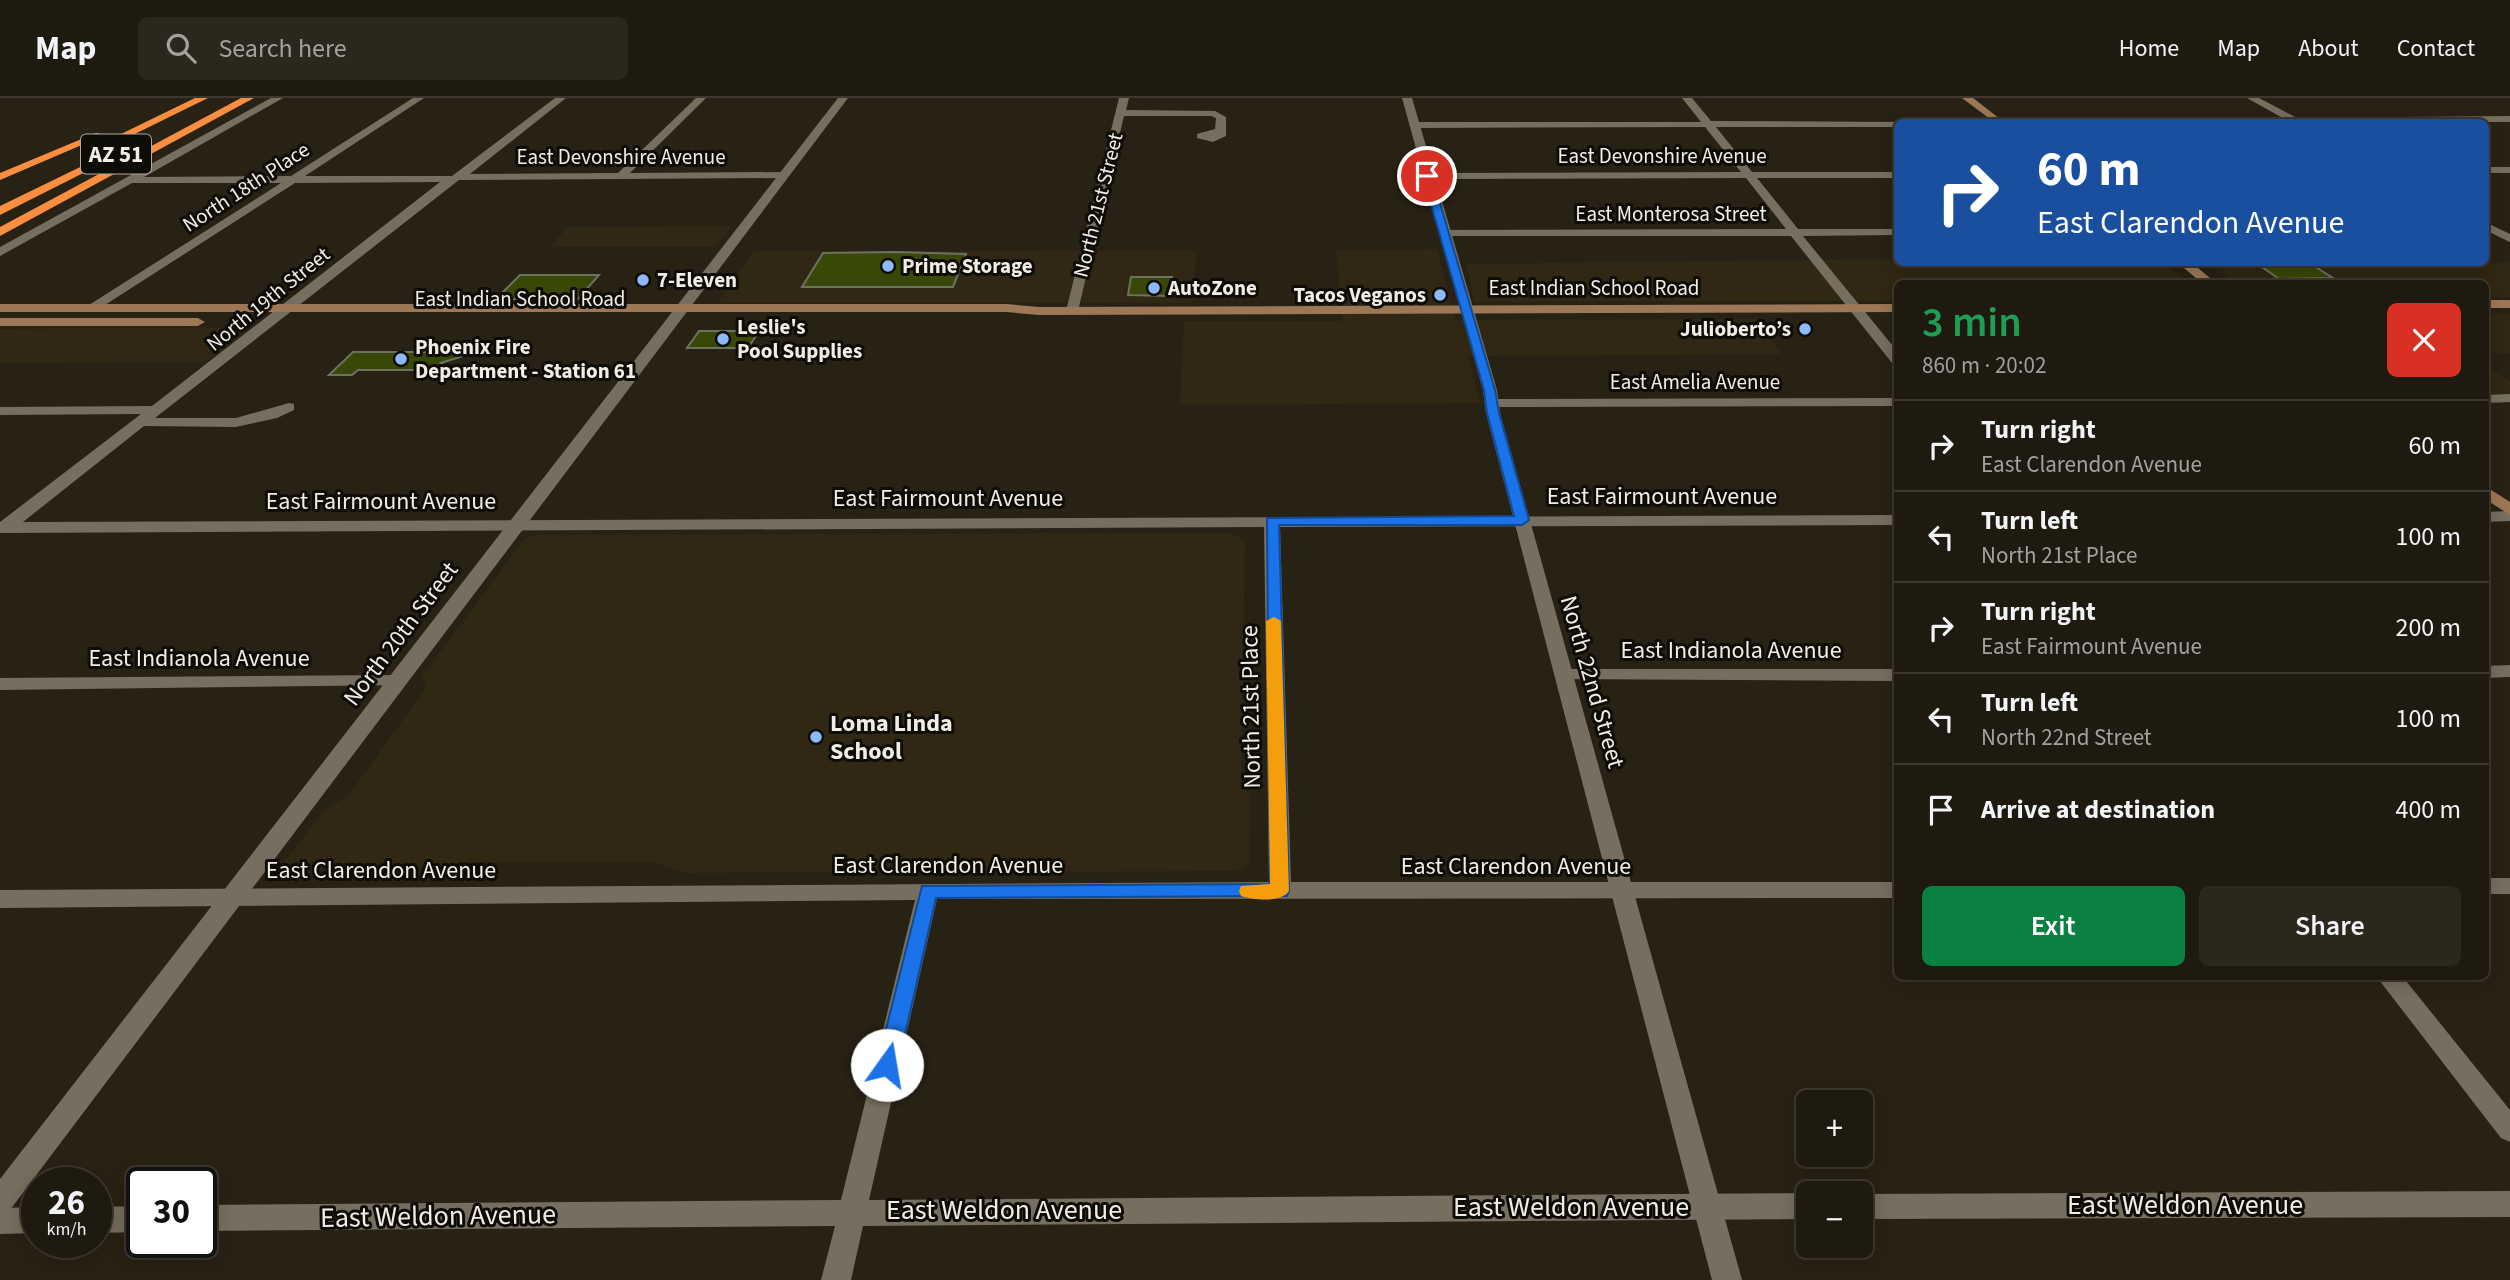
<!DOCTYPE html>
<html lang="en">
<head>
<meta charset="utf-8">
<style>
	body { margin:0; font-family:"Source Sans 3",sans-serif; background:#2b271d; color:#f1f3f6; height:100vh; display:flex; flex-direction:column; font-size:26px; white-space:nowrap }
	* { box-sizing:border-box; margin:0 }
	p { font-size:23px; color:#a1a19e }
	.icon { flex:none; width:38px; height:38px; fill:none; stroke:currentColor; stroke-width:2; stroke-linecap:round; stroke-linejoin:round }
	.map { position:relative; flex:1; overflow:hidden }
	.side { position:absolute; left:1894px; top:182px; width:595px; height:700px; display:flex; flex-direction:column; background:#1e1a0f; border-radius:10px; box-shadow:0 4px 18px #0003,0 0 0 2px #3c382f }
	.side>* { flex:none }
	.top-card { position:absolute; left:1894px; top:21px; width:595px; height:147px; border-radius:10px; box-shadow:0 4px 18px #0003,0 0 0 2px #3c382f; background:#1a4fa0; color:#fff; overflow:hidden }
	.fabs { position:absolute; left:1796px; top:992px; display:grid; gap:14px }
	.fabs a { display:grid; place-items:center; width:77px; height:77px; border-radius:10px; background:#1e1a0f; box-shadow:0 4px 18px #0003,0 0 0 2px #3c382f; font-size:35px }
	.speed { position:absolute; left:21px; top:1069px; display:flex; gap:14px; font-size:35px; font-weight:700; text-align:center }
	.speed>* { display:grid; place-content:center; width:91px; height:91px; border-radius:50%; background:#1e1a0f; box-shadow:0 4px 18px #0003,0 0 0 2px #3c382f; line-height:1 }
	.speed small { font-size:18px; font-weight:400 }
	.speed .limit { border:4px solid #111; border-radius:10px; background:#fff; color:#111 }
	.pin { position:absolute; display:grid; place-items:center; width:60px; height:60px; color:#fff; margin:-30px; border:4px solid #fff; border-radius:50%; box-shadow:0 2px 7px #0007 }
	.me { position:absolute; width:77px; margin:-38px; rotate:13deg; stroke-linejoin:round; filter:drop-shadow(0 0 5px #0008) }
	.turn { display:flex; align-items:center; gap:24px; height:147px; padding:0 28px; font-size:32px }
	.turn .icon { width:91px; height:91px; stroke-width:2.5 }
	.turn b { display:block; font-size:49px; line-height:60px }
	.round { display:grid; place-items:center; flex:none; width:74px; height:74px; border-radius:10px; background:#2b271d }
	.overview { display:flex; align-items:center; justify-content:space-between; height:119px; padding:0 28px }
	h1 { font-size:42px; font-weight:600; line-height:52px; color:#1e9e55 }
	.cta { display:flex; gap:14px; margin-top:auto; padding:14px 28px }
	.cta a { flex:1; height:80px; border-radius:10px; background:#0b8043; color:#fff; font-size:28px; font-weight:600; line-height:80px; text-align:center }
	.cta a+a { background:#2b271d; color:#f1f3f6 }
	ul { padding:0; list-style:none }
	li { display:flex; align-items:center; gap:21px; height:91px; padding:0 28px; border-top:2px solid #3c382f }
	li div { flex:1 }
	li b { display:block; font-size:26px }
	li em { font-style:normal }
	header { display:flex; align-items:center; gap:42px; box-sizing:border-box; height:98px; padding:0 35px; background:#1e1a0f; border-bottom:2px solid #3c382f }
	header strong { font-size:33px }
	nav { display:flex; gap:38px; margin-inline-start:auto; font-size:24px }
	.search { width:490px; height:63px; background:#2b271d; display:flex; align-items:center; gap:18px; box-sizing:border-box; padding:0 24px; border-radius:10px; color:#a1a19e; font-size:26px }
	.map>svg:first-child { display:block }
</style>
</head>
<body>
<header>
<strong>Map</strong>
<div class="search"><svg class="icon" aria-label="search" viewBox="0 0 24 24"><circle cx="10" cy="10" r="6"/><path d="M15 15l6 6"/></svg>Search here</div>
<nav><a>Home</a><a>Map</a><a>About</a><a>Contact</a></nav>
</header>
<div class="map">
<svg width="2510" height="1182" viewBox="0 0 2510 1182">
	<rect width="100%" height="100%" fill="#282214"/>
	<g fill="#302814">
		<path d="M733,128L715,149H549L568,129Z"/>
		<path d="M1437,151L1455,222L1757,221L1781,256L1468,258L1480,305L1180,307L1184,223H1342L1336,152Z"/>
		<path d="M1197,152L1192,205H717L754,153Z"/>
		<path d="M1897,161V164H2163L2190,185L1897,186V203L1474,204L1466,166Z"/>
		<path d="M2510,164V199H2485V186L2236,185L2206,165Z"/>
		<rect x="2485" y="216" width="25" height="39"/>
		<path d="M244,229L247,232L206,264L0,265V231Z"/>
		<path d="M2485,267L2510,283V305L2485,306Z"/>
		<path d="M1231,435L1245,443L1241,687L1250,694L1249,766L1237,773L687,775L652,764H460L432,769H316L313,773H289L283,766L326,710L348,698L426,590L422,579L525,440L536,437Z"/>
	</g>
	<g fill="#3a4807" stroke="#6c7161" stroke-width="2">
		<path d="M895,154L966,156L953,189H802L823,155Z"/>
		<path d="M2255,164H2308L2333,180L2279,181Z"/>
		<path d="M520,177H599L578,201H496Z"/>
		<path d="M1131,179H1172L1170,198L1128,197Z"/>
		<path d="M699,233H759L748,250H687Z"/>
		<path d="M353,254H465L466,257L441,265L451,273L433,279L424,272H358L352,277H329Z"/>
	</g>
	<g fill="none" stroke-linecap="round" stroke-linejoin="round">
		<g fill="#766f5f" fill-rule="evenodd">
			<path d="M271,0H283L144,79L291,78L413,0H424L305,78H452L555,0H566L470,76L618,75L696,0H706L630,75L783,74L788,77L783,80L459,82L155,320H236L289,305L294,306V312L277,320L236,329L144,328L23,424L1897,417V427L1280,429L1291,784H1897V800L937,801L869,1102L1808,1095V1121L863,1128L851,1182H821L835,1128L201,1133V1107L841,1102L915,802L0,810V792L1269,784L1264,429L0,435V424L141,316L0,317V309L152,308L440,84L295,85L94,214L88,210L89,207L281,85H132L0,158V149Z"/>
			<path d="M1119,0H1129L1126,12L1215,13L1226,19V38L1213,44L1197,40V36L1215,31L1216,20L1211,18H1124L1078,213L1072,217L1066,213Z"/>
			<path d="M1682,0H1692L1711,23L1900,24H1897V29H1716L1752,74H1897V80H1757L1798,131H1897V137L1803,138L1897,253V266L1892,265L1791,138H1444L1438,135L1444,132L1786,131L1746,80L1428,81L1423,78L1428,75L1741,74L1705,29L1414,30L1409,27L1414,24H1701Z"/>
			<path d="M2247,0H2259L2297,20L2510,18V24H2290Z"/>
			<rect x="2485" y="69" width="25" height="6"/>
			<path d="M2485,124L2510,136V144L2485,132Z"/>
			<path d="M2510,296V304L2485,305V297Z"/>
			<path d="M1897,300V308L1493,309L1486,305L1493,301Z"/>
			<path d="M2510,413V423L2485,424V414Z"/>
			<path d="M2510,567V579L2485,580V568Z"/>
			<path d="M1566,571H1897V583L1559,581L1556,577L1559,573Z"/>
			<path d="M397,577L407,583L404,587L0,592V580Z"/>
			<rect x="2485" y="780" width="25" height="16"/>
			<path d="M2376,878H2402L2510,1012V1044L2501,1040Z"/>
			<path d="M2510,1093V1119L1860,1121L1859,1096Z"/>
			<path d="M142,1108V1134L96,1135V1109Z"/>
			<path d="M37,1109V1135L0,1136V1110Z"/>
		</g>
		<g fill="#766f5f" fill-rule="evenodd">
			<path d="M838,0H848L10,1112L0,1116V1081Z"/>
			<path d="M1402,0H1412L1497,292L1500,315L1742,1182H1712L1486,315L1483,292Z"/>
		</g>
		<g fill="#9e7856" fill-rule="evenodd">
			<path d="M1962,0H1973L2004,24H1994Z"/>
			<path d="M2177,164H2191L2217,186H2203Z"/>
			<rect x="2485" y="202" width="25" height="8"/>
			<path d="M0,206H1006L1039,209L1897,206V214L1039,217L1006,214H0Z"/>
			<path d="M0,220H198L205,224L198,228H0Z"/>
			<path d="M2485,388L2510,404V417L2485,401Z"/>
		</g>
		<g fill="#fa8e40" fill-rule="evenodd">
			<path d="M195,0H208L92,57L82,55Z"/>
			<path d="M241,0H254L0,138V129Z"/>
			<path d="M96,35L105,37L0,82V75Z"/>
			<path d="M107,56L117,58L0,117V108Z"/>
		</g>
	</g>
	<path fill="#1a73e8" stroke="#114b97" stroke-width="2" d="M1427,75L1432,78L1495,292L1499,315L1529,422L1522,427H1279L1289,793L1287,798L936,800L898,967L895,974L887,976L880,974L877,967L922,788L1270,786L1267,420L1514,418L1487,315L1484,292L1423,78Z"/>
	<path fill="#f59e0b" d="M1274,519L1281,523L1289,793C1281,805 1254,802 1241,798L1239,793L1241,788L1270,786L1266,523Z"/>
	<g fill="#8cb9fc" stroke="#0e0c06" stroke-width="2.5">
		<circle cx="888" cy="168" r="7"/>
		<circle cx="643" cy="182" r="7"/>
		<circle cx="1154" cy="190" r="7"/>
		<circle cx="1440" cy="197" r="7"/>
		<circle cx="1805" cy="231" r="7"/>
		<circle cx="723" cy="241" r="7"/>
		<circle cx="401" cy="261" r="7"/>
		<circle cx="816" cy="639" r="7"/>
	</g>
	<g text-anchor="middle" dominant-baseline="central" stroke-width="6" stroke-linejoin="round" paint-order="stroke">
		<g font-size="21" fill="#f1ede4" stroke="#0e0c06">
			<text x="1662" y="58">East Devonshire Avenue</text>
			<text x="621" y="59">East Devonshire Avenue</text>
			<text transform="translate(246 89) rotate(-33)">North 18th Place</text>
			<text transform="translate(1098 107) rotate(-76)">North 21st Street</text>
			<text x="1671" y="116">East Monterosa Street</text>
			<text x="1594" y="190">East Indian School Road</text>
			<text transform="translate(268 201) rotate(-39)">North 19th Street</text>
			<text x="520" y="201">East Indian School Road</text>
			<text x="1695" y="284">East Amelia Avenue</text>
		</g>
		<g font-size="21" font-weight="bold" fill="#f1ede4" stroke="#0e0c06" text-anchor="start">
			<text x="902" y="168">Prime Storage</text>
			<text x="657" y="182">7-Eleven</text>
			<text x="1168" y="190">AutoZone</text>
			<text x="1426" y="197" text-anchor="end">Tacos Veganos</text>
			<text x="737" y="229">Leslie's<tspan x="737" dy="24">Pool Supplies</tspan></text>
			<text x="1791" y="231" text-anchor="end">Julioberto’s</text>
			<text x="415" y="249">Phoenix Fire<tspan x="415" dy="24">Department - Station 61</tspan></text>
		</g>
		<rect fill="#0e0c06" stroke="#adaaa1" stroke-width="2" x="81" y="36.5" width="70" height="39" rx="5"/>
		<g font-size="23" font-weight="bold" fill="#f1ede4">
			<text x="116" y="56">AZ 51</text>
		</g>
		<g font-size="24" fill="#f1ede4" stroke="#0e0c06">
			<text x="1662" y="398">East Fairmount Avenue</text>
			<text x="948" y="400">East Fairmount Avenue</text>
			<text x="381" y="403">East Fairmount Avenue</text>
			<text transform="translate(401 536) rotate(-53)">North 20th Street</text>
			<text x="1731" y="552">East Indianola Avenue</text>
			<text x="199" y="560">East Indianola Avenue</text>
			<text transform="translate(1592 584) rotate(74)">North 22nd Street</text>
			<text transform="translate(1251 609) rotate(-91)">North 21st Place</text>
			<text x="948" y="767">East Clarendon Avenue</text>
			<text x="1516" y="768">East Clarendon Avenue</text>
			<text x="381" y="772">East Clarendon Avenue</text>
		</g>
		<g font-size="24" font-weight="bold" fill="#f1ede4" stroke="#0e0c06" text-anchor="start">
			<text x="830" y="625">Loma Linda<tspan x="830" dy="28">School</tspan></text>
		</g>
		<g font-size="28" fill="#f1ede4" stroke="#0e0c06">
			<text x="2185" y="1107">East Weldon Avenue</text>
			<text x="1571" y="1109">East Weldon Avenue</text>
			<text x="1004" y="1112">East Weldon Avenue</text>
			<text transform="translate(438 1118) rotate(-1)">East Weldon Avenue</text>
		</g>
	</g>
</svg>
<div class="fabs">
<a>+</a>
<a>−</a>
</div>
<div class="speed"><div>26<small>km/h</small></div><div class="limit">30</div></div>
<div class="pin" style="left:1427px;top:78px;background:#d93025"><svg class="icon" aria-label="arrive" viewBox="0 0 24 24"><path d="M6 21V4h12l-3 4 3 4H6"/></svg></div>
<svg class="me" style="left:887px;top:967px" viewBox="-20 -20 40 40"><circle r="19" fill="#fff"/><path d="M0-13L10 11 0 6-10 11z" fill="#1a73e8"/></svg>
<div class="top-card">
<div class="turn"><svg class="icon" aria-label="right" viewBox="0 0 24 24"><path d="M7 20v-9h11M14 6l5 5-5 5"/></svg><div><b>60 m</b>East Clarendon Avenue</div></div>
</div>
<section class="side">
<div class="overview"><div><h1>3 min</h1><p>860 m · 20:02</p></div><a class="round" style="background:#d93025;color:#fff"><svg class="icon" aria-label="close" viewBox="0 0 24 24"><path d="M6 6l12 12M18 6L6 18"/></svg></a></div>
<ul>
<li><svg class="icon" aria-label="right" viewBox="0 0 24 24"><path d="M7 20v-9h11M14 6l5 5-5 5"/></svg><div><b>Turn right</b><p>East Clarendon Avenue</p></div><em>60 m</em></li>
<li><svg class="icon" aria-label="left" viewBox="0 0 24 24"><path d="M17 20v-9H6M10 6l-5 5 5 5"/></svg><div><b>Turn left</b><p>North 21st Place</p></div><em>100 m</em></li>
<li><svg class="icon" aria-label="right" viewBox="0 0 24 24"><path d="M7 20v-9h11M14 6l5 5-5 5"/></svg><div><b>Turn right</b><p>East Fairmount Avenue</p></div><em>200 m</em></li>
<li><svg class="icon" aria-label="left" viewBox="0 0 24 24"><path d="M17 20v-9H6M10 6l-5 5 5 5"/></svg><div><b>Turn left</b><p>North 22nd Street</p></div><em>100 m</em></li>
<li><svg class="icon" aria-label="arrive" viewBox="0 0 24 24"><path d="M6 21V4h12l-3 4 3 4H6"/></svg><div><b>Arrive at destination</b></div><em>400 m</em></li>
</ul>
<div class="cta"><a>Exit</a><a>Share</a></div>
</section>
</div>
</body>
</html>
